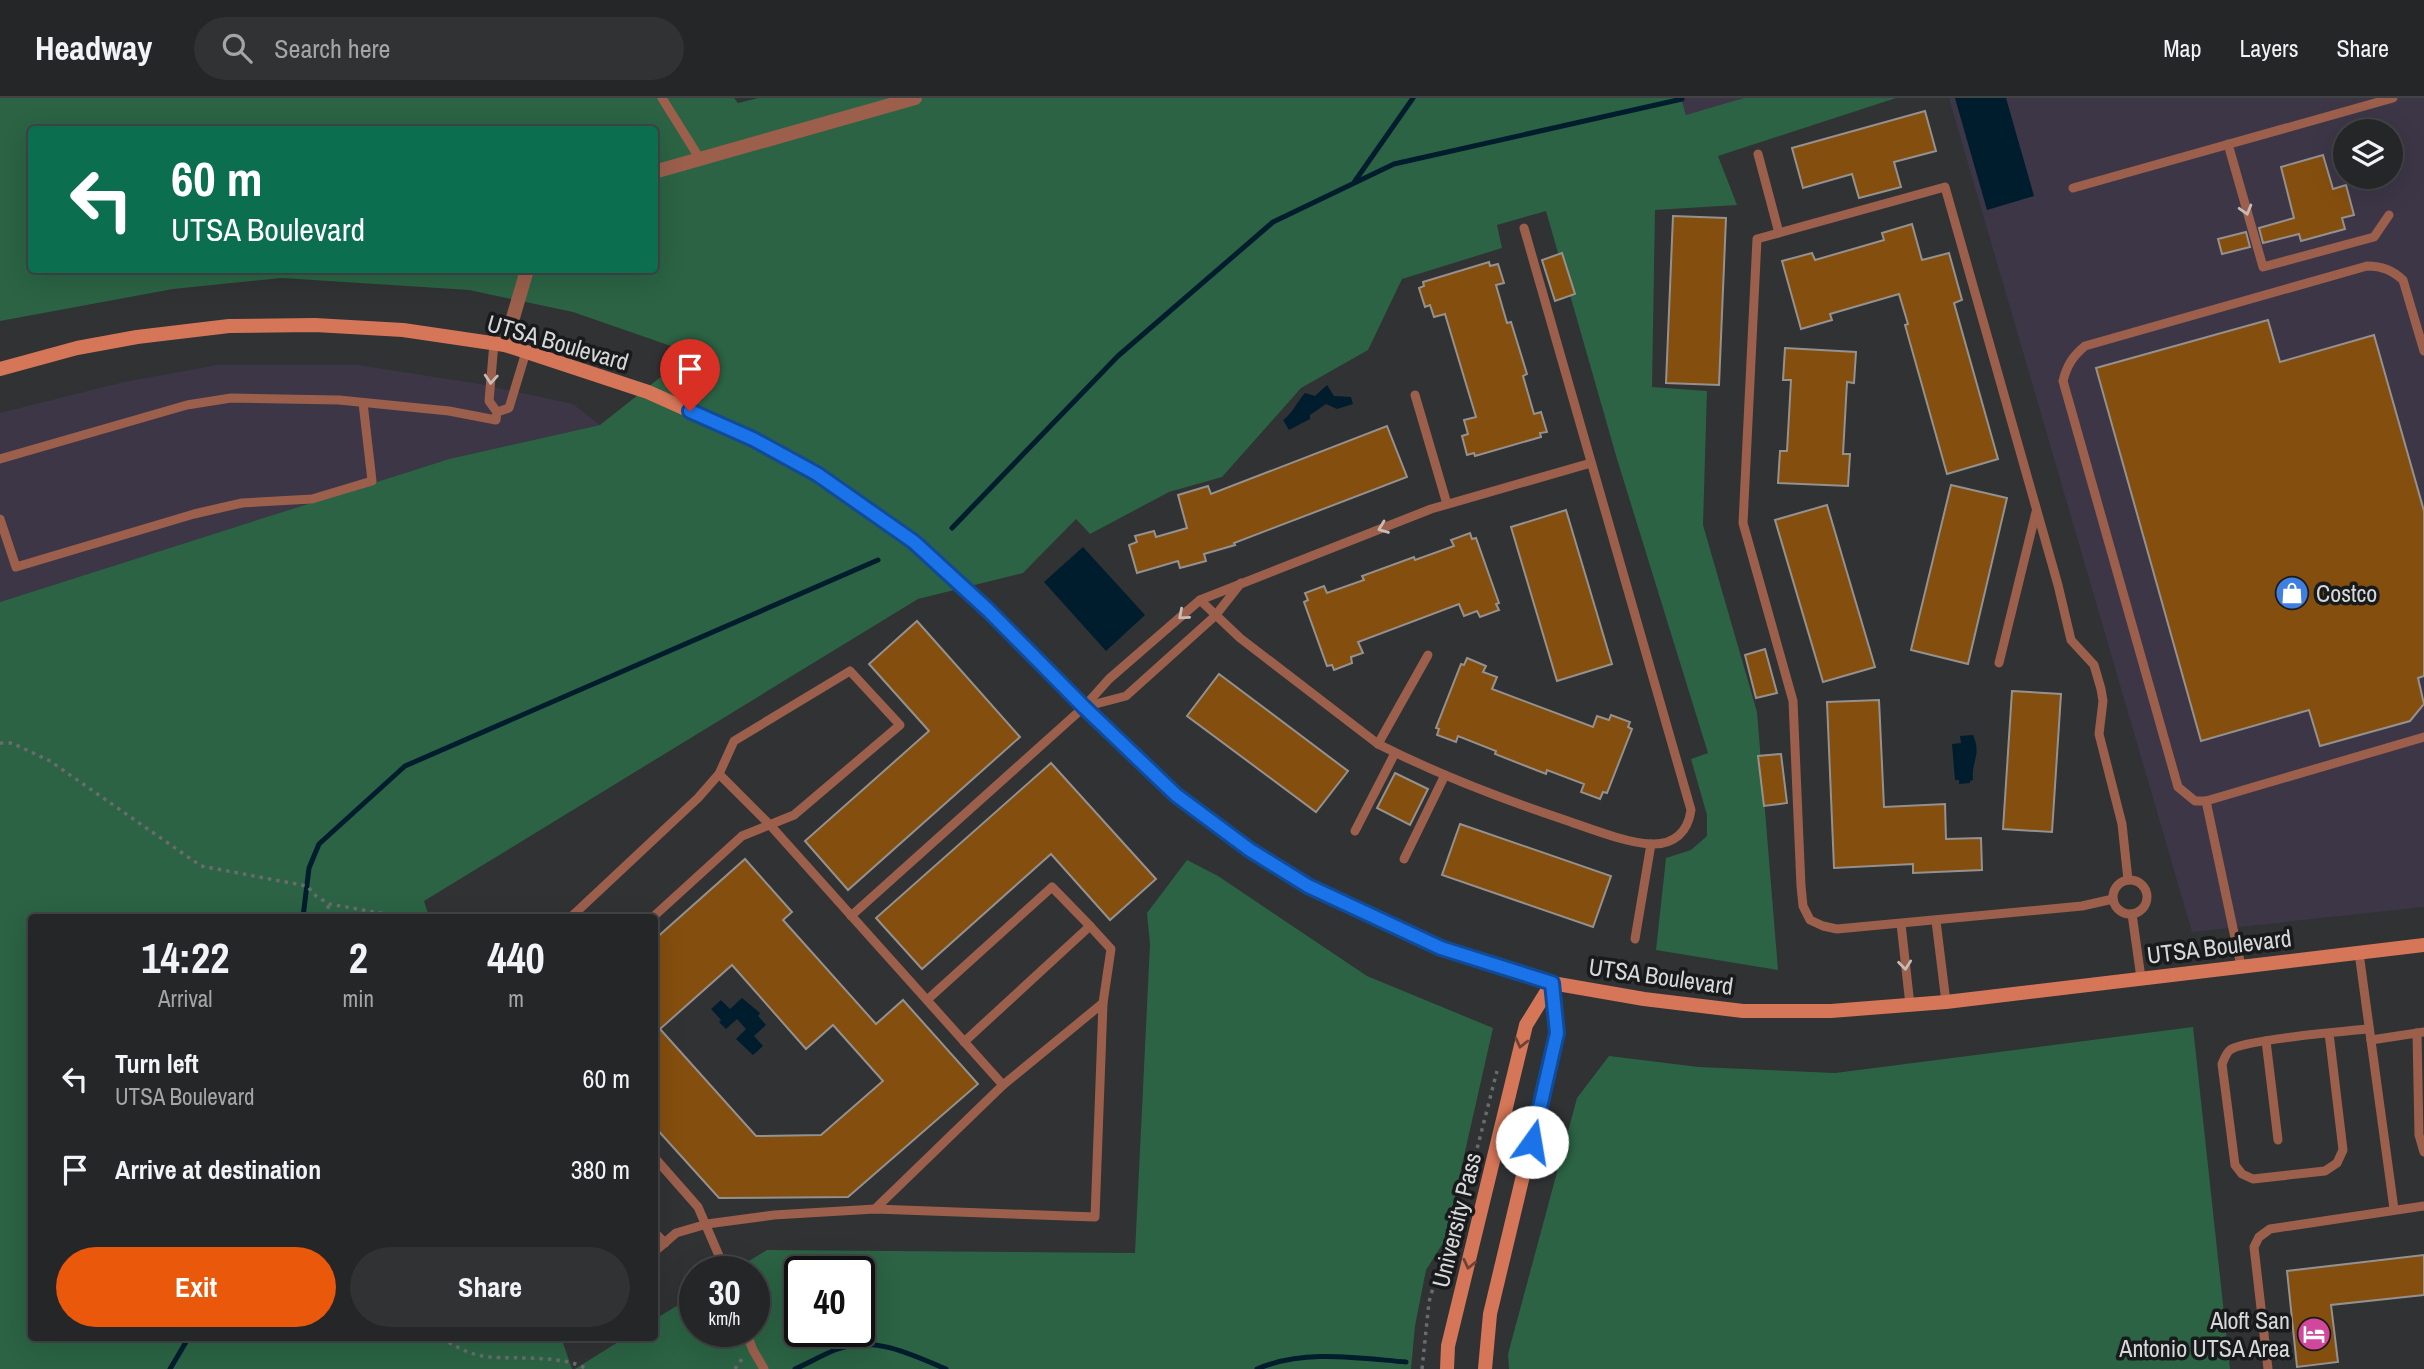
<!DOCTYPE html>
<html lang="en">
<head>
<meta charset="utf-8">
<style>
	body { margin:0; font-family:"Archivo Narrow",sans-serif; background:#303233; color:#f1f3f6; height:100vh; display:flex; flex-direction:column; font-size:26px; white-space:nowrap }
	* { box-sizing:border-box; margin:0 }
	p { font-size:23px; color:#a3a5a7 }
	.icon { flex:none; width:38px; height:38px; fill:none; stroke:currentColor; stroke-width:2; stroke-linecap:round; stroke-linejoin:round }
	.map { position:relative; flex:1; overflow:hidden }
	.sheet { position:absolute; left:28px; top:816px; width:630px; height:427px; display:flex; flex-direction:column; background:#242627; border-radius:7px; box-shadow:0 7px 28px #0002,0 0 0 2px #414344 }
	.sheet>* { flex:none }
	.hud { position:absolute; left:28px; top:28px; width:630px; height:147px; border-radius:7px; box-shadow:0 7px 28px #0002,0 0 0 2px #414344; background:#0b6e4f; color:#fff; overflow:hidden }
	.buttons { position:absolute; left:2333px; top:21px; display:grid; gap:14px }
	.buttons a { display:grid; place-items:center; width:70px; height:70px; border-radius:50%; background:#242627; box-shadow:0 7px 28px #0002,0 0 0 2px #414344; font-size:35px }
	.speed { position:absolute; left:679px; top:1158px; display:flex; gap:14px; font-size:35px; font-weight:700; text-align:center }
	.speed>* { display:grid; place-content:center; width:91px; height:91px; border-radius:50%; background:#242627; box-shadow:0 7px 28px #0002,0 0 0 2px #414344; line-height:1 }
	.speed small { font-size:18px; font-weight:400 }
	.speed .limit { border:4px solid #111; border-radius:10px; background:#fff; color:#111 }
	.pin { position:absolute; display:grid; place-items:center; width:60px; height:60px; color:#fff; margin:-72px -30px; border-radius:50% 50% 50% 0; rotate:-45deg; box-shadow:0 0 7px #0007 }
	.pin .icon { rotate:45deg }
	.me { position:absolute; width:77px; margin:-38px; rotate:13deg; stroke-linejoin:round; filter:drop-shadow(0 0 5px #0008) }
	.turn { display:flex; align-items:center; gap:24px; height:147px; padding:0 28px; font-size:32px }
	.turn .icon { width:91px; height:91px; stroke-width:2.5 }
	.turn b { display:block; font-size:49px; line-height:60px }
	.eta { display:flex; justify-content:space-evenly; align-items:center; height:119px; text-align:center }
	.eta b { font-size:42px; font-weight:700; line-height:49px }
	.cta { display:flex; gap:14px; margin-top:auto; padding:14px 28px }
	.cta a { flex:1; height:80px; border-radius:42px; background:#ea580c; color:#fff; font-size:28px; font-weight:700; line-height:80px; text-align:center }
	.cta a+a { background:#303233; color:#f1f3f6 }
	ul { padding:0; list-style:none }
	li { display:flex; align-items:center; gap:21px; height:91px; padding:0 28px }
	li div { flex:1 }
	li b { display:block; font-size:26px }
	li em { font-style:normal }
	header { display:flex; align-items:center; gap:42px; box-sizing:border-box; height:98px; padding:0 35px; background:#242627; border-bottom:2px solid #414344 }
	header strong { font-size:33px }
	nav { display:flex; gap:38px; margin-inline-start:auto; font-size:24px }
	.search { width:490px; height:63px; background:#303233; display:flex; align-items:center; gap:18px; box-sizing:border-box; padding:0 24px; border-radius:38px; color:#a3a5a7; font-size:26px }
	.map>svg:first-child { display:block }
</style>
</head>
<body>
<header>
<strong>Headway</strong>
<div class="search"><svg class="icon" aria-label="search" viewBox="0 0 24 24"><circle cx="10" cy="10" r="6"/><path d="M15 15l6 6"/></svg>Search here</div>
<nav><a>Map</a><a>Layers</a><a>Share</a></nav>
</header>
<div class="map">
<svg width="2424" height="1271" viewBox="0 0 2424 1271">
	<rect width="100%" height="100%" fill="#303234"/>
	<g fill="#3c3647" fill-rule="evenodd">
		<path d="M1681,0H1802L1691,33Z"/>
		<path d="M1949,0H2424V809L2192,834ZM2345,33H2390V79H2345Z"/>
		<path d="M217,267H358L480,286L573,306L600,327L449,361L0,504V315L124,284Z"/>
	</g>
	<g fill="#2b6344" fill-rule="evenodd">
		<path d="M0,0H734L738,5L758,0H1681L1686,17L1744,0H1896L1718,58L1737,107L1655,112L1652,289L1707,293L1703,427L1757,614L1778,872L1656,852L1666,760L1691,752L1707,738V717L1691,661L1708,655L1617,361L1546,113L1497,127L1502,150L1402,181L1368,252L1301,290L1222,379L1169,394L1090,436L1076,421L1023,475L918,501L424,803L429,819H32V1239H561L572,1271H0V504L449,361L600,327L691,255L573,214L469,192L282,180L173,191L0,223ZM32,32H654V172H32Z"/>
		<path d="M1187,762L1218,778L1367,878L1493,930L1445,1142L1426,1172L1415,1228L1411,1271H575L626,1239H654L655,1221L695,1197V1234H754V1174H731L767,1152L1135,1155L1150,846L1147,815ZM800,1174H859V1234H800Z"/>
		<path d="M2193,929L2230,1271H1509L1508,1256L1577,1000L1609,958L1699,969L1835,975Z"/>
	</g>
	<g fill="#001d2e">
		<path d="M1955,0H2006L2034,98L1987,112Z"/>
		<path d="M1327,287L1334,298L1351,299L1353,306L1337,311L1326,306L1310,317V321L1289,332L1283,322C1293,315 1296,305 1305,295L1315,298Z"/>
		<path d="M1083,449L1145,517L1106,553L1044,484Z"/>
		<path d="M1973,637C1982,657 1971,663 1973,682L1970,683V685L1959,686V682H1955L1952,646L1961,645L1960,638Z"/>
		<path d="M742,900L760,915L758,918L766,927L754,938L763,948L753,957L736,941L746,931L737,921L726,931L719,924L721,922L711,911L721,902L730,911Z"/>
	</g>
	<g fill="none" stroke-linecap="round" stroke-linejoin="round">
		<g stroke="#001d2e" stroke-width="5">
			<path d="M1355,83L1413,0"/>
			<path d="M952,430L1118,258L1273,124L1394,66L1682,1"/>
			<path d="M303,819L309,770L319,746L405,668L878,462"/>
			<path d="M170,1271L189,1239"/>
			<path d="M795,1271C809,1265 822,1257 835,1252C875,1237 910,1256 946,1271"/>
			<path d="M1257,1271C1304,1251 1357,1260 1406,1264"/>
		</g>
	</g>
	<g fill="#844e0e" stroke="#95918f" stroke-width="2" fill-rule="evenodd">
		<path d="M1925,13L1936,53L1894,64L1901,89L1859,100L1852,76L1803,90L1792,50Z"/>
		<path d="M2323,57L2333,91L2346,87L2354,117L2342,120L2345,131L2301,143L2299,136L2263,145L2259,130L2294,120L2281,69Z"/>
		<path d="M1673,118L1726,120L1719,287L1666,285Z"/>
		<path d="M1912,126L1922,162L1949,155L1962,202L1954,205L1998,361L1947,376L1905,227L1908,226L1899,196L1830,216L1832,222L1801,231L1782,163L1812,155L1815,162L1884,142L1882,135Z"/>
		<path d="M2246,134L2250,149L2222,156L2218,141Z"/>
		<path d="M1562,155L1575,196L1555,203L1542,162Z"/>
		<path d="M1489,164L1490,168L1498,166L1504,185L1496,187L1507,225L1511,224L1527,276L1523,278L1534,316L1541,314L1547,334L1540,335L1541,339L1475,358L1474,355L1467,357L1462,338L1468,336L1464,322L1476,319L1445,216L1434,219L1430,207L1425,209L1419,190L1424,188L1423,184Z"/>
		<path d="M2268,222L2280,264L2374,237L2424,413V578L2418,580L2424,606L2410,623L2320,648L2309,612L2201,643L2096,270Z"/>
		<path d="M1785,250L1856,254L1854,285L1847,284L1843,356H1850L1848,388L1778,385L1780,353H1787L1791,282H1783Z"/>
		<path d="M1387,328L1407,379L1234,445L1235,447L1204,456L1206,463L1180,470L1178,463L1137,475L1129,447L1137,444L1135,438L1154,433L1156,439L1187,430L1178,397L1208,388L1211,396Z"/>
		<path d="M1951,387L2007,400L1968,566L1911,552Z"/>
		<path d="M1827,407L1875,569L1823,584L1775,422Z"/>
		<path d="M1566,412L1612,566L1557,583L1511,429Z"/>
		<path d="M1470,435L1472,441L1476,440L1499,505L1496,506L1499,512L1480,519L1477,513L1464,518L1459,506L1358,544L1363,555L1351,559L1352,565L1334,572L1332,567L1327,568L1304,504L1308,502L1305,495L1324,488L1327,495L1364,482L1362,478L1414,459L1415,462L1454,448L1451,442Z"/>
		<path d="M917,523L1020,639L848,792L805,743L929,633L869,566Z"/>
		<path d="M1765,551L1777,595L1756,600L1745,557Z"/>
		<path d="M1467,560L1486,568L1483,574L1497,579L1492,591L1593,629L1597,618L1609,622L1611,617L1630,624L1628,629L1632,631L1607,695L1603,694L1600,701L1581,694L1584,686L1547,672L1546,676L1495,656L1496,653L1458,638L1456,644L1437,637L1439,631L1436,630L1461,566L1464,567Z"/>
		<path d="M1219,576L1348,673L1316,714L1187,618Z"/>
		<path d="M2012,593L2061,596L2052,734L2003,731Z"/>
		<path d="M1879,602L1884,709L1945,706L1946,741L1981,740L1982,772L1913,775V766L1834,770L1827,604Z"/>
		<path d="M1781,656L1787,705L1764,708L1758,658Z"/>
		<path d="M1051,665L1156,781L1110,822L1051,756L922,871L876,820Z"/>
		<path d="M1395,675L1428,691L1410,727L1377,710Z"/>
		<path d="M1460,726L1611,778L1593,829L1442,777Z"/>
		<path d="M745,761L792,814L783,822L876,926L903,902L978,986L848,1099L719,1100L654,1028V842ZM732,867L806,951L833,927L883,983L821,1037L756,1038L660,931Z"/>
		<path d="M2424,1157V1197L2331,1207L2338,1264L2297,1269L2287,1173Z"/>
	</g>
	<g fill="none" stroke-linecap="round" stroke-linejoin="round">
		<g stroke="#696b6d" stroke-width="3.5" stroke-dasharray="3.5 5" stroke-linecap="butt">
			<path d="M0,645H12L50,663L201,768L307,788L316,798L329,806L403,819"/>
			<path d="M325,819L329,806"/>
			<path d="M443,1239L444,1242C459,1250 472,1258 490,1259C515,1261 566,1257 586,1271"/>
			<path d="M735,1271L744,1258"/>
			<path d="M1422,1271L1429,1204L1437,1176L1450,1154L1456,1133L1497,973"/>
		</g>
		<g stroke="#9b5f4c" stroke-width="9">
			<path d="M662,0L700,61"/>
			<path d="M2228,46L2263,169L2374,139L2389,117"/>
			<path d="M1758,56L1779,135"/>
			<path d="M2073,90L2393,0"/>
			<path d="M2424,253L2403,182C2392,172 2382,168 2367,168L2085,248C2073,258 2067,267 2063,283L2178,689L2195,703H2206L2424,639"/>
			<path d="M1415,297L1447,406"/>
			<path d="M497,314L509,310L526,254"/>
			<path d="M0,361L187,307L231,300L339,302L449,313L496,322L497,314L489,303L494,245"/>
			<path d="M0,421L16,469L194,416L242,405L312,401L372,383L363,305"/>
			<path d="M1200,502L1240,540L1378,646C1439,677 1502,701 1568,723C1591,731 1627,745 1651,746C1674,747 1688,734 1691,712L1524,130"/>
			<path d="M1999,565L2036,414"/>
			<path d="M1084,609L1126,598L1215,518L1241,485"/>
			<path d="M1378,646L1428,557"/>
			<path d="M719,676L770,727L1003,987L875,1111"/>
			<path d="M2206,703L2241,868"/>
			<path d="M1355,733L1395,655"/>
			<path d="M1404,761L1445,677"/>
			<circle cx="2130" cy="799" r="17"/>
			<path d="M2113,801L2082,808L1837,831L1823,828L1810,822L1803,808L1801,788L1793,603L1743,425L1757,141L1945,89L2058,487L2071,542L2094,567L2101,591L2103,603L2099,636L2122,726L2128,782"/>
			<path d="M2132,816L2141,880"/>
			<path d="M851,818L1084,609L1109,581L1200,502L1431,411L1591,365"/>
			<path d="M571,819L698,700L719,676L734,643L850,573L900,627L794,717L742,738L653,819"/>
			<path d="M1936,823L1946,904"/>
			<path d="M1901,826L1910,907"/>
			<path d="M1090,828L1111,851L1103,905"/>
			<path d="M1635,841L1651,746"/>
			<path d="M2359,855L2394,1111"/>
			<path d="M927,902L1052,789L1090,828L964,944"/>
			<path d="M2329,935L2343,1052L2337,1065L2325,1073L2253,1081L2242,1076L2235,1067L2222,966C2224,962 2226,955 2230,952C2242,942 2347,933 2369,931"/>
			<path d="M2417,935L2419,1037L2424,1054"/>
			<path d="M2371,942L2424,934"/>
			<path d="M2266,943L2278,1042"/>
			<path d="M654,1059L698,1109L726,1174"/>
			<path d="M654,1134L665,1145"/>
			<path d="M654,1154L676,1135L707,1126L774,1117L875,1111L1095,1119L1103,905L1003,987"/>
			<path d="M746,1234L753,1252L764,1271"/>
			<path d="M2268,1271L2254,1149L2259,1139L2270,1131L2424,1108"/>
		</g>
		<g stroke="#9b5f4c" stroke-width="14">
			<path d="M654,74L915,0"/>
			<path d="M505,247L527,172"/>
		</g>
		<g stroke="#d57658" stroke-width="14">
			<path d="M0,271L77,250L137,239L229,228L315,227L403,232L505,247L648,294L753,341L817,376L914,444L988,512L1084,609L1176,697L1250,752L1309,788L1441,850L1552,885L1644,901L1743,913H1831L1946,904L2424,847"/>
			<path d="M1447,1271L1448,1248L1526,927L1552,885"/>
			<path d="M1485,1271L1490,1216L1557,935L1552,885"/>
		</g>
	</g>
	<defs><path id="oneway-chevron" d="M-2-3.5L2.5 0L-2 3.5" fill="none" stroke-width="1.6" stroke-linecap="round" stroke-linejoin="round" transform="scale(1.75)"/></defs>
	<g stroke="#c8bab6">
		<use href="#oneway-chevron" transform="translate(2246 112) rotate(74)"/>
		<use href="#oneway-chevron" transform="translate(491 281) rotate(94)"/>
		<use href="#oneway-chevron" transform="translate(1383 430) rotate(159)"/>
		<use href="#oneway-chevron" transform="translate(1183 517) rotate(139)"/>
		<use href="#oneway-chevron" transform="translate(1905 867) rotate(84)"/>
	</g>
	<g stroke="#6e4336">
		<use href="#oneway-chevron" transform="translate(1521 945) rotate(103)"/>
		<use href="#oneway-chevron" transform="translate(1469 1166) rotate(103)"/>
	</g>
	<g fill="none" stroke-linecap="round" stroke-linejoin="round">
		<defs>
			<path id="route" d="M690,313L753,341L817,376L914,444L988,512L1084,609L1176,697L1250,752L1308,788L1441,850L1552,885L1557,935L1532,1044"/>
		</defs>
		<use href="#route" stroke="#114b97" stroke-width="18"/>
		<use href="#route" stroke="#1a73e8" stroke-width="12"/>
	</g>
	<defs>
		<symbol id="shop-disc" viewBox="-11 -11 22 22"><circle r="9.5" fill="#3f7fe0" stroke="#191a1b"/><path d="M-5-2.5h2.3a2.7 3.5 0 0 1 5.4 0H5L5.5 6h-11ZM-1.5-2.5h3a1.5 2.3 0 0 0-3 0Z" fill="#fff"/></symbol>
		<symbol id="hotel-disc" viewBox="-11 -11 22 22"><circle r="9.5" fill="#d1479c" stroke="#191a1b"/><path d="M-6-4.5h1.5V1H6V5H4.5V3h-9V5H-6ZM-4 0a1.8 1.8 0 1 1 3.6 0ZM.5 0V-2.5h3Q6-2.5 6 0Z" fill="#fff"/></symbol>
	</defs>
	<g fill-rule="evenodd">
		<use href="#shop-disc" x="2273" y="476" width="38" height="38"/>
		<use href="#hotel-disc" x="2295" y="1217" width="38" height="38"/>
	</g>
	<g text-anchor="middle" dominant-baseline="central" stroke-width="7" stroke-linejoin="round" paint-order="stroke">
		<g font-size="24" fill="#d7d8da" stroke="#191a1b">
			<text transform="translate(558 244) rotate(16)">UTSA Boulevard</text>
			<text transform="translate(2219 848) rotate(-7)">UTSA Boulevard</text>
			<text transform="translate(1661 878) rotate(8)">UTSA Boulevard</text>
			<text transform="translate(1456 1122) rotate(-76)">University Pass</text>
		</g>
		<g font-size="24" fill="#d7d8da" stroke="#191a1b" text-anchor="start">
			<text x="2316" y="495">Costco</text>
			<text x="2290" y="1222" text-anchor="end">Aloft San<tspan x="2290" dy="28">Antonio UTSA Area</tspan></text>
		</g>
	</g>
</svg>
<div class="buttons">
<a><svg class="icon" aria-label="layers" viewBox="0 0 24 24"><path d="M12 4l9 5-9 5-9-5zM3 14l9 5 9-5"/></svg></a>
</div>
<div class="speed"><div>30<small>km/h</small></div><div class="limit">40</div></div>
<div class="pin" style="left:690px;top:313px;background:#d93025"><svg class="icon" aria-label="arrive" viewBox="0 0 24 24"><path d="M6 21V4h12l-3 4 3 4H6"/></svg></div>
<svg class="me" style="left:1532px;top:1044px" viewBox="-20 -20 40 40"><circle r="19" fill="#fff"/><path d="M0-13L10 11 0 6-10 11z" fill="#1a73e8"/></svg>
<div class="hud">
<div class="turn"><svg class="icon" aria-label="left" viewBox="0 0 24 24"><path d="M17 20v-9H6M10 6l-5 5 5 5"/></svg><div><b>60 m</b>UTSA Boulevard</div></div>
</div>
<section class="sheet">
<div class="eta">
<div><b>14:22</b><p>Arrival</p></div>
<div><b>2</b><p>min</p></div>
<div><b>440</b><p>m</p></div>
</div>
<ul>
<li><svg class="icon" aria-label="left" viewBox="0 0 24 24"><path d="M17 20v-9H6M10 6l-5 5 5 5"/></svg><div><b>Turn left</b><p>UTSA Boulevard</p></div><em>60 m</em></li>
<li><svg class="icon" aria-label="arrive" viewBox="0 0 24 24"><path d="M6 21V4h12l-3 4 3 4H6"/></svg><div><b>Arrive at destination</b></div><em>380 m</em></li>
</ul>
<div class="cta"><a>Exit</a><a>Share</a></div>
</section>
</div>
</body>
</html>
